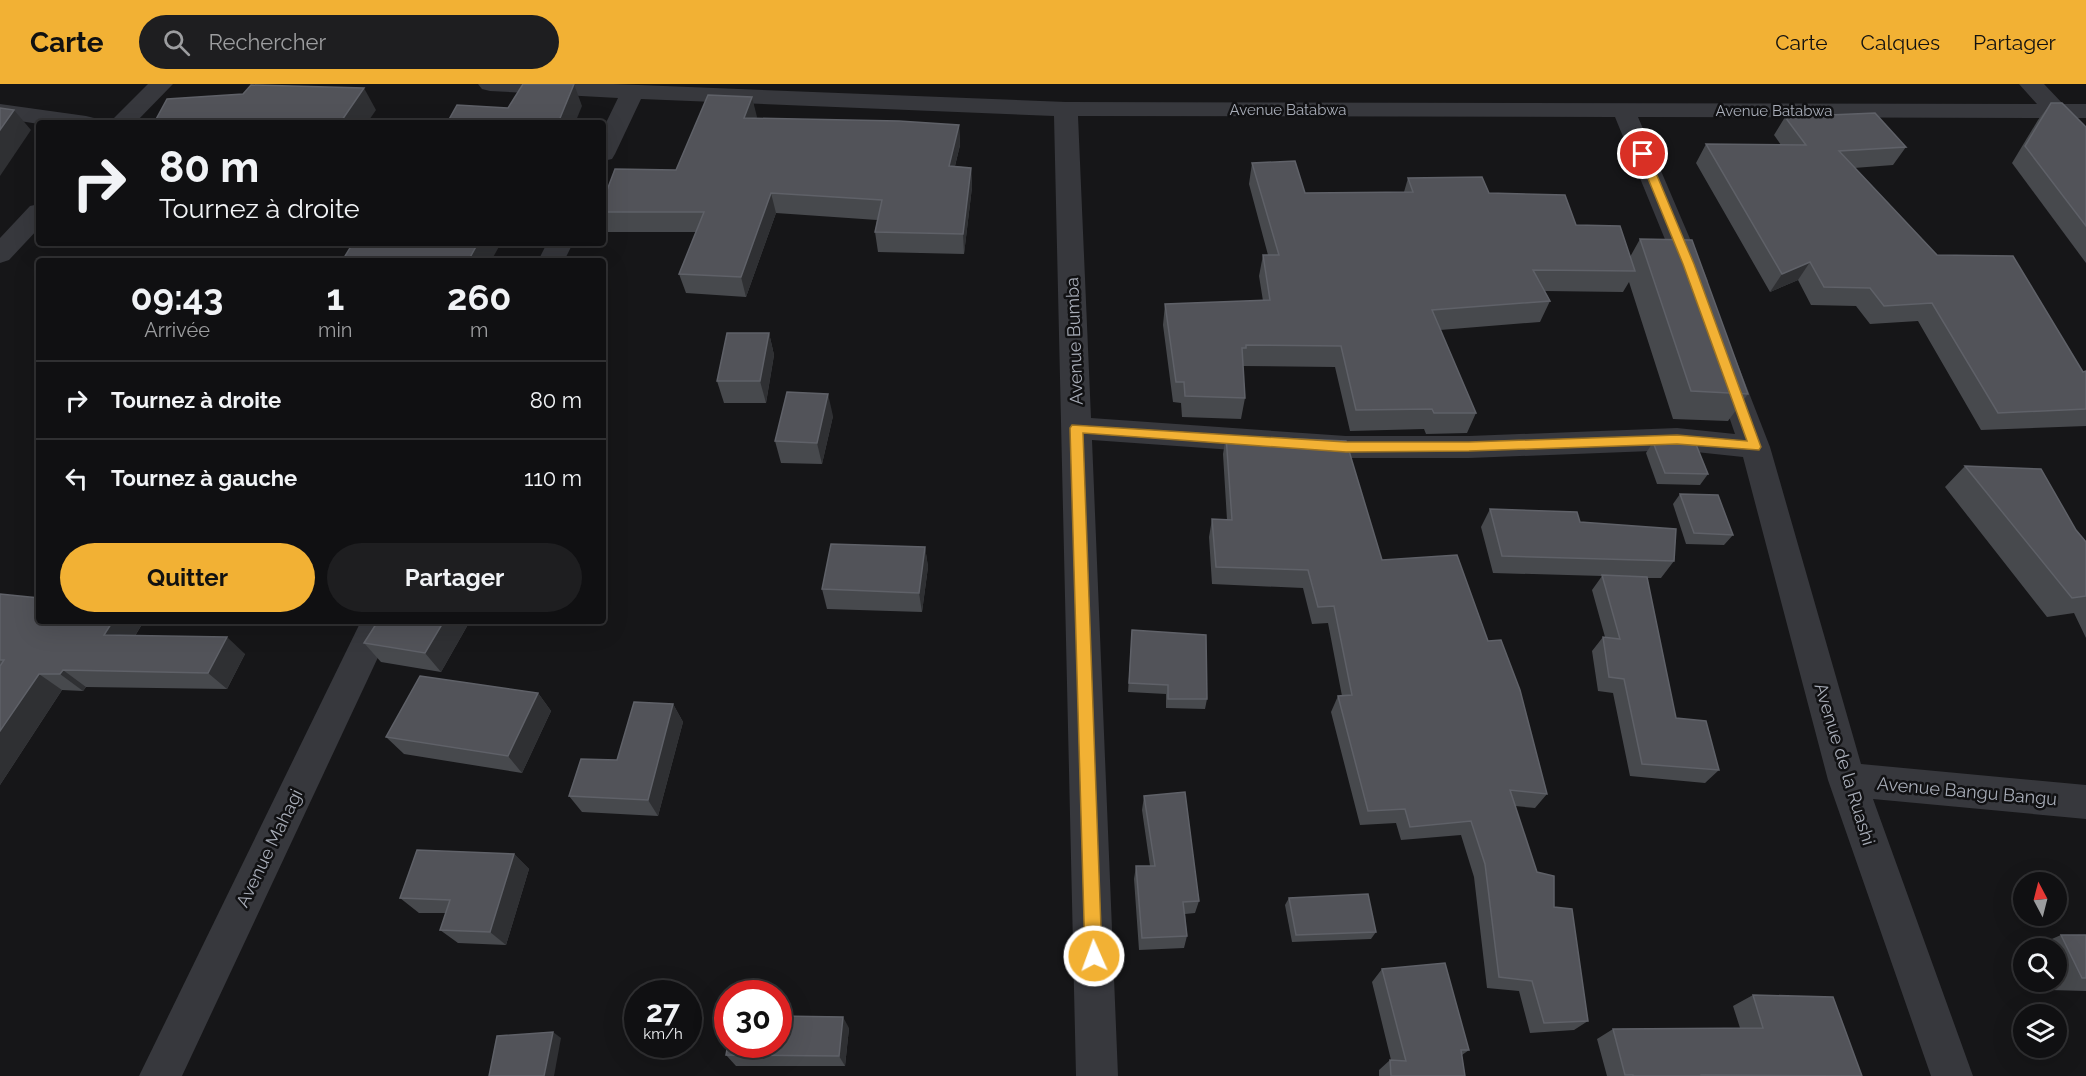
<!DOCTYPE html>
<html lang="fr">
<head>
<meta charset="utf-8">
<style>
	body { margin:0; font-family:Raleway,sans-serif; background:#1e1e20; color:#f1f3f6; height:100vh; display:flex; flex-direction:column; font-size:22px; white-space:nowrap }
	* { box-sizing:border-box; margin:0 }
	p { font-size:20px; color:#9c9d9f }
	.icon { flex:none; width:33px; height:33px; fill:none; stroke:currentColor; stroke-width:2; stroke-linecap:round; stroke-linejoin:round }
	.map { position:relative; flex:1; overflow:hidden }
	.side { position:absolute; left:36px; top:174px; width:570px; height:366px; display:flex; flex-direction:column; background:#101012; border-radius:6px; box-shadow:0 6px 24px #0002,0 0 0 2px #303032 }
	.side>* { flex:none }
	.top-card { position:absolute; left:36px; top:36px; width:570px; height:126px; border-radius:6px; box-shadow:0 6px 24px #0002,0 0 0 2px #303032; background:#101012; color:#f1f3f6; overflow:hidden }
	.needle { width:39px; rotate:353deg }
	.fabs { position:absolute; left:2013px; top:788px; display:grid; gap:12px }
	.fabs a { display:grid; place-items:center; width:54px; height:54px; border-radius:50%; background:#101012; box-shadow:0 6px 24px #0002,0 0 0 2px #303032; font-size:30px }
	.speed { position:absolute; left:624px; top:896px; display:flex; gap:12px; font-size:30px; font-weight:700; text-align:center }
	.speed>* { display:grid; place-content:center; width:78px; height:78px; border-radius:50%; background:#101012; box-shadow:0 6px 24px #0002,0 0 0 2px #303032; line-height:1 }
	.speed small { font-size:15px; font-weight:400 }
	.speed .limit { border:9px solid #d22; background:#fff; color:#111 }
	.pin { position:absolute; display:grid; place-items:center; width:51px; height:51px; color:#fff; margin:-26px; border:3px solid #fff; border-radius:50%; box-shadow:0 2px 6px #0007 }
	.me { position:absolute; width:66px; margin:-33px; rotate:358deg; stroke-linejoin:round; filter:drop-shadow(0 0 4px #0008) }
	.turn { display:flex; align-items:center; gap:21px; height:126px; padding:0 24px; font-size:27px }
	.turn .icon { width:78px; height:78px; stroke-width:2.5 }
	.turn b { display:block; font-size:42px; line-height:51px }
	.eta { display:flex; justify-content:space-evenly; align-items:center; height:102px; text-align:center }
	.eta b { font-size:36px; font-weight:700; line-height:42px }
	.button { display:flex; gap:12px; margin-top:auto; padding:12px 24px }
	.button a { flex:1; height:69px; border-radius:36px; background:#f2b134; color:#111; font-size:24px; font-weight:700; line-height:69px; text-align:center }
	.button a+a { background:#1e1e20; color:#f1f3f6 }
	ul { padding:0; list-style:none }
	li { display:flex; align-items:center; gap:18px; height:78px; padding:0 24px; border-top:2px solid #303032 }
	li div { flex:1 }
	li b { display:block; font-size:22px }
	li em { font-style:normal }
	header { display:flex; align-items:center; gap:36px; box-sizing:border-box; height:84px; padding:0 30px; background:#f2b134; color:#111 }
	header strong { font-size:28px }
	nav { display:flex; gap:33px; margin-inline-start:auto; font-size:21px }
	.search { width:420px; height:54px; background:#1e1e20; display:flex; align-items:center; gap:15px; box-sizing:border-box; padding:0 21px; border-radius:33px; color:#9c9d9f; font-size:22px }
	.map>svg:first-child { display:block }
</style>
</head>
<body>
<header>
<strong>Carte</strong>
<div class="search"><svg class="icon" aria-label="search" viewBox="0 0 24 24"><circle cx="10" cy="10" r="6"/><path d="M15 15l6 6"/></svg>Rechercher</div>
<nav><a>Carte</a><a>Calques</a><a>Partager</a></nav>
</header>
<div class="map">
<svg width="2086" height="992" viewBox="0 0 2086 992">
	<rect width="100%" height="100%" fill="#161618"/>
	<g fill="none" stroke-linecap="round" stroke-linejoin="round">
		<g fill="#37383d" fill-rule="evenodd">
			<path d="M148,0H173L135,39H109Z"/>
			<path d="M478,0H614L1066,18L2037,20L2019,0H2044L2063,20H2086V34H2076L2086,44V65L2077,63L2050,34L1638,33L1708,197L1705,203L1695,206L1685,203L1682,197L1615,33L1078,32L1091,334L1346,352H1469L1677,344L1735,350L1711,280L1715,273L1725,270L1735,273L1770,363L1861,680L2086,701V735L1873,715L1973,992H1931L1828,696L1743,373L1677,366L1469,374H1346L1092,356L1118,992H1076L1054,32L641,15L615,70L612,75L603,77V45L618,14L490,7L482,5Z"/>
			<path d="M0,20L86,32L94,34L98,39L39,40L0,34Z"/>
			<path d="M39,120V144L9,176L0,179V154L30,122Z"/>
			<path d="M547,159H573L564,177H538Z"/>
			<path d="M361,537H395L182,992H139Z"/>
		</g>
	</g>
	<g fill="#47494d">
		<path d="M752,13L756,34L959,41L960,61L955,82L971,84L972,103L964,170L878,168L875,148L877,136L776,129L746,213L686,209L679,190L696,148H607L603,138V117L676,86Z"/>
		<path d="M2051,19L2086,43V179L2012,79L2038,36Z"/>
		<path d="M1785,33L1906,63L1893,81L1854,84L1937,171L2083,288L2086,287V342L1981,346L1918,237L1870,240L1856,222L1811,221L1798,196L1770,208L1696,79L1706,60L1781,61L1774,51Z"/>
		<path d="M1252,79L1305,109L1404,108L1408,94L1489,109L1576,141L1630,173L1640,155L1748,310L1728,337L1673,335L1629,198L1623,208L1545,207L1550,217L1540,238L1440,246L1476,329L1467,349L1426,350L1424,345L1350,347L1335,283L1243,282L1245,314L1241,335L1182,333L1181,319L1173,318L1163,241L1165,220L1263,217L1259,192L1263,171H1268L1249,100Z"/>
		<path d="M769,249L774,271L766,319H724L717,297Z"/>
		<path d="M833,332L822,380L781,379L775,357Z"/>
		<path d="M1226,352L1382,476L1488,557L1547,710L1535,724L1515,722L1537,788L1554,823L1588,937L1574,946L1530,949L1519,907L1487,904L1474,793L1461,751L1401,756L1396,739L1360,741L1331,628L1338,612H1342L1328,539L1312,540L1303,504L1212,500L1209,453L1212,435L1227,436L1223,370Z"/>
		<path d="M1653,358L1708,390L1700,401L1657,400L1646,369Z"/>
		<path d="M1965,382L2076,446L2086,458V554L2074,529L2047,533L1945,403Z"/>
		<path d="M1680,410L1733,451L1724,461L1686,460L1673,420Z"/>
		<path d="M1490,425L1580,438L1674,477L1661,494H1647L1676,634L1719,686L1705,699L1630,692L1613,609L1598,607L1592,567L1603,553H1605L1592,506L1602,492L1493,489L1481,443Z"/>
		<path d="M925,463L928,483L922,528L827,525L822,505Z"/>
		<path d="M0,510L39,537H144L135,552L245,570L227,605L86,603L83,607L62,606L0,701Z"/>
		<path d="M378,537H470L441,588L381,578L364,559Z"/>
		<path d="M1132,546L1207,615L1205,625L1166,624V610L1128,608Z"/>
		<path d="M538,609L551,627L522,689L404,670L386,653Z"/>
		<path d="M673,620L683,638L658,732L582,728L569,712L617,676Z"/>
		<path d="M1144,712L1199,817L1195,829L1185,830L1187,852L1184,864L1139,866L1134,795L1136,782H1150L1142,726Z"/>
		<path d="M514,770L529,785L506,861L458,859L440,846L446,829H419L400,814Z"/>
		<path d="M1289,814L1376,848L1371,855L1292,858L1285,821Z"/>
		<path d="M2061,851H2086V907L2050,906L2046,897H2056V864H2031Z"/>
		<path d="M1382,885L1469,966L1462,971L1465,992H1379V986L1390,976H1391L1372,898Z"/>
		<path d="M1753,911L1862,992H1607L1597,955L1613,945L1740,944L1733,922Z"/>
		<path d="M849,944L845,982H736L726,971Z"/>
	</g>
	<g fill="#2f3033">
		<path d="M574,0L582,22L575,39H558Z"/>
		<path d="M364,4L376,26L367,39H340Z"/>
		<path d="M752,13L757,33L749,54L744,34Z"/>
		<path d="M14,26L31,46L0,92V46Z"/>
		<path d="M959,41L960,61L950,102L949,82Z"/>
		<path d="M971,84L972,103L964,170L963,150Z"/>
		<path d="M771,109L776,129L746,213L741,193Z"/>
		<path d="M478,159H501L491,177H468Z"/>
		<path d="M1810,178L1798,196L1770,208L1782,190Z"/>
		<path d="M769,249L774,271L766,319L760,297Z"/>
		<path d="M828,310L833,332L822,380L817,359Z"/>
		<path d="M925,463L928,483L922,528L919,509Z"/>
		<path d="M113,537H144L125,568L104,551Z"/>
		<path d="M444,537H470L441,588L425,569Z"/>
		<path d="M227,553L245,570L227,605L208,589Z"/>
		<path d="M63,586L86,603L83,607L60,590Z"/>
		<path d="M39,590L62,606L0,701V647Z"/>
		<path d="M538,609L551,627L522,689L508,672Z"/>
		<path d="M673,620L683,638L658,732L648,716Z"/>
		<path d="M514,770L529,785L506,861L490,848Z"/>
		<path d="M843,933L849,944L845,982L839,972Z"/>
		<path d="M553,948L561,954L554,992H544Z"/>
	</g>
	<g fill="#525359" stroke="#5f6168" stroke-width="1.5">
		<path d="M523,0H574L558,39H447L457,21L508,24Z"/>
		<path d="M251,1L364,4L340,39L260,38V39H154L167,15L243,10Z"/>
		<path d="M708,11L752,13L744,34L899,37L959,41L949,82L971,84L963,150L875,148L882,116L771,109L741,193L679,190L704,128H603V117L615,85L676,86Z"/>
		<path d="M2051,19H2062L2086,43V142L2025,62Z"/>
		<path d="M0,24L14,26L0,46Z"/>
		<path d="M1875,29L1906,63L1839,67L1937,171L2013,172L2083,288L2086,287V325L1998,329L1932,219L1884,222L1870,204L1824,203L1810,178L1782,190L1706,60L1806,61L1785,33Z"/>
		<path d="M1295,77L1305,109L1413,108L1408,94L1482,93L1489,109L1565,111L1576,141L1620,142L1635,187L1533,186L1550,217L1432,226L1476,329H1434L1432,325L1356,326L1341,262L1246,261V264H1242L1245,314L1185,312L1184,298H1176L1165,220L1270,216L1263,171H1279L1252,79Z"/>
		<path d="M1640,155L1692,156L1748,310L1691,307Z"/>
		<path d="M353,159H478L468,177L455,176L454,177H342Z"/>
		<path d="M727,249H769L760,297H717Z"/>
		<path d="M787,308L828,310L817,359L775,357Z"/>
		<path d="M1226,352L1346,357L1382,476L1457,471L1488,557L1501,556L1520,606L1547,710L1510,706L1537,788L1554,792V823L1572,825L1588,937L1544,939L1532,897L1499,893L1485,780L1471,737L1410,743L1405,725L1368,727L1338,612L1352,611L1334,522L1318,523L1308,486L1216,483L1212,435L1232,436Z"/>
		<path d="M1653,358H1695L1708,390L1665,389Z"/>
		<path d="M1965,382L2041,385L2076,446L2086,458V512L2072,514Z"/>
		<path d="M1680,410L1718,411L1733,451L1694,449Z"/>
		<path d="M1490,425L1577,428L1580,438L1676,445L1674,477L1502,472Z"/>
		<path d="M831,460L925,463L919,509L822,505Z"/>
		<path d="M1602,491L1647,493L1676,634L1706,637L1719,686L1642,680L1624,595L1609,593L1603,553L1620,555Z"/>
		<path d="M0,510L39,514V537H113L104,551L227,553L208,589L63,586L60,590H39L0,647V582L4,576H0Z"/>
		<path d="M378,537H444L425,569L364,559Z"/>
		<path d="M1132,546L1206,551L1207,615H1168V601L1129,599Z"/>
		<path d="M420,592L538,609L508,672L386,653Z"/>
		<path d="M634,618L673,620L648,716L569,712L581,675L617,676Z"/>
		<path d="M1185,708L1199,817L1183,818L1187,852L1142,854L1136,782H1155L1144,712Z"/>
		<path d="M417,766L514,770L490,848L440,846L450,816L400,814Z"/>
		<path d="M1368,810L1376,848L1296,851L1289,814Z"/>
		<path d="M2061,851H2086V894H2082Z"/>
		<path d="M1445,879L1469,966H1461L1465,992H1391L1390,976L1406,977L1382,885Z"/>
		<path d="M1753,911L1833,913L1862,992L1701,991V992H1633V991H1625L1613,945L1763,944Z"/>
		<path d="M778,932L843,933L839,972L726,971L728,960H778Z"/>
		<path d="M553,948L544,992H489L497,952Z"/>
	</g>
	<path fill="#f2b134" stroke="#9d7322" stroke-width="1.5" d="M1643,67L1648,70L1694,180L1761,363L1759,366L1677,360L1469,367L1346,368L1083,349L1102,872L1099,878L1094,880L1088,878L1085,872L1070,344L1072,341L1346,358H1469L1677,351L1747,357L1683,180L1638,70Z"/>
	<g text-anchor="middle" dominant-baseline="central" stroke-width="5" stroke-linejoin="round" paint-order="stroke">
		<g font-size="15" fill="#a8adb8" stroke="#111113">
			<text x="1288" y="26">Avenue Batabwa</text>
			<text x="1774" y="27">Avenue Batabwa</text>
		</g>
		<g font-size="18" fill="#a8adb8" stroke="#111113">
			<text transform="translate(1074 257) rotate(-92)">Avenue Bumba</text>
			<text transform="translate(1845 680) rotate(73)">Avenue de la Ruashi</text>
			<text transform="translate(1967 707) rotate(5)">Avenue Bangu Bangu</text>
			<text transform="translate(269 764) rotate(-64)">Avenue Mahagi</text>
		</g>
	</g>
</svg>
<div class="fabs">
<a><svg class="needle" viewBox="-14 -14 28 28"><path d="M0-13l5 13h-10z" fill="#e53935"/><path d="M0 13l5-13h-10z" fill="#9c9d9f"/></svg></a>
<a><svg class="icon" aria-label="search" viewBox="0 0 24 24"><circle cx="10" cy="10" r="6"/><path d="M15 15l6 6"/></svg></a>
<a><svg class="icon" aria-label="layers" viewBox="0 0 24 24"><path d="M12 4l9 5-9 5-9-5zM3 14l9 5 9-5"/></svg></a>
</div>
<div class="speed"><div>27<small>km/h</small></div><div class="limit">30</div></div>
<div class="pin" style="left:1643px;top:70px;background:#d93025"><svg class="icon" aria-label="arrive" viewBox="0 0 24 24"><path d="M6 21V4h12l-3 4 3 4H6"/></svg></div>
<svg class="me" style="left:1094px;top:872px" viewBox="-20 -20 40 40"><circle r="17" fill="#f2b134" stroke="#fff" stroke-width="3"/><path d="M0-11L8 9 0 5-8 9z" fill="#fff"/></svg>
<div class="top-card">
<div class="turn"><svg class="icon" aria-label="right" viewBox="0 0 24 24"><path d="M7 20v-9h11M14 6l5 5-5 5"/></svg><div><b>80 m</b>Tournez à droite</div></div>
</div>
<section class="side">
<div class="eta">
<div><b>09:43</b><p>Arrivée</p></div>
<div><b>1</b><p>min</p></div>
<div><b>260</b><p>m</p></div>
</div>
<ul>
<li><svg class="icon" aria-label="right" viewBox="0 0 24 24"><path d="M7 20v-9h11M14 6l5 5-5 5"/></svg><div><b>Tournez à droite</b></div><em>80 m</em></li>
<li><svg class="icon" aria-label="left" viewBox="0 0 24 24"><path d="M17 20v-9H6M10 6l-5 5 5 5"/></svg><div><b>Tournez à gauche</b></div><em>110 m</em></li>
</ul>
<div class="button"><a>Quitter</a><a>Partager</a></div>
</section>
</div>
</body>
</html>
